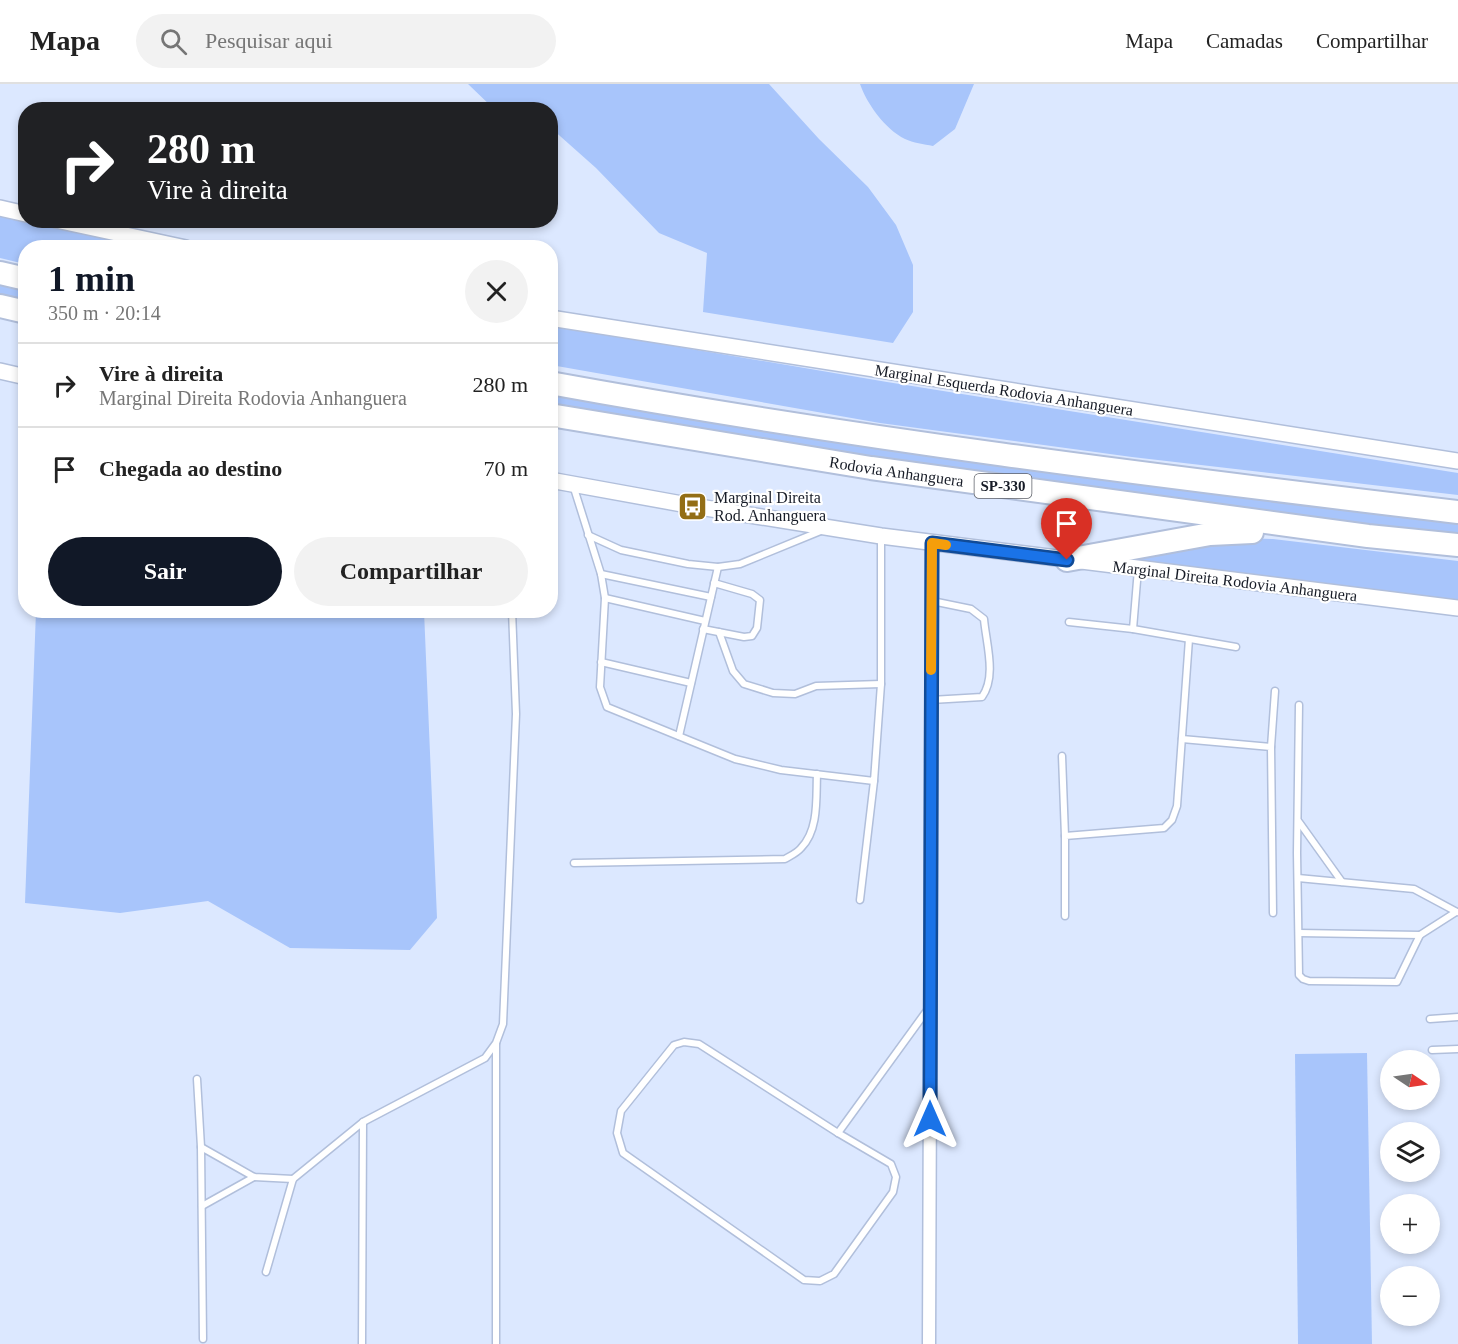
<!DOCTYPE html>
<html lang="pt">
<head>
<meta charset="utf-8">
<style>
	body { margin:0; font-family:"Times New Roman",serif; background:#f2f2f2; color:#222; height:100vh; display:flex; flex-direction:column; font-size:22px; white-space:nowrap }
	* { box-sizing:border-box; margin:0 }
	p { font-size:20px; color:#767676 }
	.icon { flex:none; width:33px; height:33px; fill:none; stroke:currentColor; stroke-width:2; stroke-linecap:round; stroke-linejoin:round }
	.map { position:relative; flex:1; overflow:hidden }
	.panel { position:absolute; left:18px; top:156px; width:540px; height:378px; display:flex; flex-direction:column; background:#fff; border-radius:24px; box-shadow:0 3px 9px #0003 }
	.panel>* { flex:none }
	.guide { position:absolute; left:18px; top:18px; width:540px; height:126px; border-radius:24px; box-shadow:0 3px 9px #0003; background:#202124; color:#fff; overflow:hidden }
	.needle { width:39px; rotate:103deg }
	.tools { position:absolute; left:1380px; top:966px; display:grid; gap:12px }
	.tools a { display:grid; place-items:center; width:60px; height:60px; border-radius:50%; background:#fff; box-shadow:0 3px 9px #0003; font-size:30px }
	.pin { position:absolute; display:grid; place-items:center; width:51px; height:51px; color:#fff; margin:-62px -26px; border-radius:50% 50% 50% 0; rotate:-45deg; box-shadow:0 0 6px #0007 }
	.pin .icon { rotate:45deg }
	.me { position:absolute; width:66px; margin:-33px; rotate:0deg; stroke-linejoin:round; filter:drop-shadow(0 0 4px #0008) }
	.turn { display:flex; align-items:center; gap:21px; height:126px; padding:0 30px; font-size:27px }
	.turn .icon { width:78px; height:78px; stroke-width:2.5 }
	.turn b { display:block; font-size:42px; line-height:51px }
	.round { display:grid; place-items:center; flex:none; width:63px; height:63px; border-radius:32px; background:#f2f2f2 }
	.headline { display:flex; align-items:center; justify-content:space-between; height:102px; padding:0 30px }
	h1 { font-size:36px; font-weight:700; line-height:45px; color:#111827 }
	.cta { display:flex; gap:12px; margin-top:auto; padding:12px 30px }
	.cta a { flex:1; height:69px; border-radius:36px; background:#111827; color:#fff; font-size:24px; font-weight:700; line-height:69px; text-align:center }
	.cta a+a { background:#f2f2f2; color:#222 }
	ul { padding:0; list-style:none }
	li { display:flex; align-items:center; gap:18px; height:84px; padding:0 30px; border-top:2px solid #e0e0e0 }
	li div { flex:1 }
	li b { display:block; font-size:22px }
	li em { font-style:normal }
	header { display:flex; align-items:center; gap:36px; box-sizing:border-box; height:84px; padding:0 30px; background:#fff; border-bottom:2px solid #e0e0e0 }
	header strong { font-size:28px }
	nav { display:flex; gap:33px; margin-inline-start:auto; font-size:21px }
	.search { width:420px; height:54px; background:#f2f2f2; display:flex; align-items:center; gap:15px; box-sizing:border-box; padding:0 21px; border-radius:33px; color:#767676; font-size:22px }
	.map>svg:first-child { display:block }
</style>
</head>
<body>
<header>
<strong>Mapa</strong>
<div class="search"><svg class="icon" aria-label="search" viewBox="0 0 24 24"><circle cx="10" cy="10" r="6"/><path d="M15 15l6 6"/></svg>Pesquisar aqui</div>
<nav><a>Mapa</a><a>Camadas</a><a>Compartilhar</a></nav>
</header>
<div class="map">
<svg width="1458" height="1260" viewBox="0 0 1458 1260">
	<rect width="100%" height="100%" fill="#dce8ff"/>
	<g fill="#a8c5fb">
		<path d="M468,0H769L819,55L868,103L896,141L913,181V228L893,259L703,228L707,169L659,149L596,84L551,44L550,26L494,25Z"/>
		<path d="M860,0H974L955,45L933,62C924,60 913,59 905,55C885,45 867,20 860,0Z"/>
		<path d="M0,131L150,163L26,164L25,180L0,174Z"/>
		<path d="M0,200L25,206V219L0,213Z"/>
		<path d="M550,241L887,298L1458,389V411L1132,373L880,339L551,281Z"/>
		<path d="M550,309L1458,437V453L1114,411L551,323Z"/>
		<path d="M1243,454L1273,455L1458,477V517L1120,477Z"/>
		<path d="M36,527H424L437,834L410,866L290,864L208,817L120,829L25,819Z"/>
		<path d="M1367,969L1372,1260H1298L1295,970Z"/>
	</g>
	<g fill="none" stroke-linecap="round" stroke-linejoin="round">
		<defs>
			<g id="service">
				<path d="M573,401L601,490L605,514L600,603L607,623L735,675L781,686L874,697L881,600V453"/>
				<path d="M588,451L621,466L688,480L718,483L740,480L823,446"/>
				<path d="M601,490L711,513"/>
				<path d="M605,514L705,537"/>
				<path d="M1069,538L1133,545L1138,485"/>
				<path d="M703,545L744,553L752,552L757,544L760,516L752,510L714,499"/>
				<path d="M1133,545L1236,563"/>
				<path d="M719,548L733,587L744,600L773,609L795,610L816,602L881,600"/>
				<path d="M601,578L691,599"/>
				<path d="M931,616L982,613C997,592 986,559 984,535L971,525L932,517"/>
				<path d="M1299,621L1297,769L1299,891L1303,895L1309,897L1397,898L1420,851L1456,828"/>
				<path d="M679,652L718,483"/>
				<path d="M1182,655L1271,663L1273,829"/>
				<path d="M1271,663L1275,607"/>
				<path d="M1062,672L1065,752"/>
				<path d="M1299,738L1342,798"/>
				<path d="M574,779L785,775C790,772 797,769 801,764C819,746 816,714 817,690"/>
				<path d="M1298,794L1414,805L1457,828"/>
				<path d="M860,816L874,697"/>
				<path d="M1065,832V752L1164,744L1172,736L1177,722L1189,555"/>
				<path d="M1299,849L1420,851"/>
				<path d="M1430,935L1458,933"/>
				<path d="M684,958L699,960L838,1049L891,1080L896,1093L893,1108L834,1190L820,1197L804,1196L623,1069L617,1049L621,1027L674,961Z"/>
				<path d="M1432,966L1458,965"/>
				<path d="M197,995L201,1063"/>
				<path d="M838,1049L928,925"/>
				<path d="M202,1122L254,1093"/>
				<path d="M266,1188L293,1095L363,1038L485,974L496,959L503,940L516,630L512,526"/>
				<path d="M203,1255L201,1063L254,1093L293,1095"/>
				<path d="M362,1260L363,1038"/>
				<path d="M496,1260V960"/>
			</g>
			<path id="minor" d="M929,1260L932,459"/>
			<g id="tertiary">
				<path d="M0,124L26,130"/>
				<path d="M56,136L186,164"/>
				<path d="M550,234L1458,377"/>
				<path d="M0,287L26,293"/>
				<path d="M550,396L693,422L881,452L1458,524"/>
			</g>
			<g id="motorway">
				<path d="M0,189L26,195"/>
				<path d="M0,222L26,228"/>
				<path d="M550,299C851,354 1154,392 1458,428"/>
				<path id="s1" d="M550,331L871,384L1368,452L1458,461"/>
				<path d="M1067,476L1210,450L1252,448"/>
			</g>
		</defs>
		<use href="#service" stroke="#b1bfdb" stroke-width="9"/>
		<use href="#minor" stroke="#b1bfdb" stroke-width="15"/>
		<use href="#tertiary" stroke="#b1bfdb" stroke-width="18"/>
		<use href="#motorway" stroke="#b1bfdb" stroke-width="26"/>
		<use href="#service" stroke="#fff" stroke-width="6"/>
		<use href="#minor" stroke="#fff" stroke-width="12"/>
		<use href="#tertiary" stroke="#fff" stroke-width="15"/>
		<use href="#motorway" stroke="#fff" stroke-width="22"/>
	</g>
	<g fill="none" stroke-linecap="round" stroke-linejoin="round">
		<defs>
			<path id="route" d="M930,1035L932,459L1067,476"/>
		</defs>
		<use href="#route" stroke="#114b97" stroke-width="15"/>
		<use href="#route" stroke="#1a73e8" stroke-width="10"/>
		<path stroke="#f59e0b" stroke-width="10" d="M931,586L932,459L946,461"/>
	</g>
	<defs>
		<symbol id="bus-square" viewBox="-11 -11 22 22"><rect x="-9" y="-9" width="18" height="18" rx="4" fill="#936e16" stroke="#fff"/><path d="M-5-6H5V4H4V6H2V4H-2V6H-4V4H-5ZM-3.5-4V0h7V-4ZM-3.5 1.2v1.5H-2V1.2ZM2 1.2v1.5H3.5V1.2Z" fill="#fff"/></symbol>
	</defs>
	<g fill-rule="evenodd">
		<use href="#bus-square" x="676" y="406" width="33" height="33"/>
	</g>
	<g text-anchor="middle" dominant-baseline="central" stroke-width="4.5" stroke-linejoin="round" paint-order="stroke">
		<rect fill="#fff" stroke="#5d6068" stroke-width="1.5" x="974.5" y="390" width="57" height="24" rx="4.5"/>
		<g font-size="15" font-weight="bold" fill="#171c27">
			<text x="1003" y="402">SP-330</text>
		</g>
		<g font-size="16" fill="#171c27" stroke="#fff">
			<text transform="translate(1004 306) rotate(9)">Marginal Esquerda Rodovia Anhanguera</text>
			<text stroke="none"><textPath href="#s1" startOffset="351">Rodovia Anhanguera</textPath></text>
			<text transform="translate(1235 497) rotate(7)">Marginal Direita Rodovia Anhanguera</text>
		</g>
		<g font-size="16" fill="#171c27" stroke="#fff" text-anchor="start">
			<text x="714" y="413">Marginal Direita<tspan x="714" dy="18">Rod. Anhanguera</tspan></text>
		</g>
	</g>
</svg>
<div class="tools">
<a><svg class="needle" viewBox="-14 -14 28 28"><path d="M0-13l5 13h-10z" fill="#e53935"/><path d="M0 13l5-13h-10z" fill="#767676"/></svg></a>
<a><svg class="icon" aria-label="layers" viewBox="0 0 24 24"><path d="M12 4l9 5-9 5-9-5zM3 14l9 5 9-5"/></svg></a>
<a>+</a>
<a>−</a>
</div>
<div class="pin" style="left:1067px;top:476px;background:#d93025"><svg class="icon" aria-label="arrive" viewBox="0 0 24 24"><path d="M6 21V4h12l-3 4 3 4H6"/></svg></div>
<svg class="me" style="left:930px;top:1035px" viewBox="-20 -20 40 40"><path d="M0-17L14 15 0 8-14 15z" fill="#1a73e8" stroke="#fff" stroke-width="4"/></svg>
<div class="guide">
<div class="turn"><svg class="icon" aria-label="right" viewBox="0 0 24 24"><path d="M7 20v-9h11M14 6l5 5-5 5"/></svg><div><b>280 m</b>Vire à direita</div></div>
</div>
<section class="panel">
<div class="headline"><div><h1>1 min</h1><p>350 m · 20:14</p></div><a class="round"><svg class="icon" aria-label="close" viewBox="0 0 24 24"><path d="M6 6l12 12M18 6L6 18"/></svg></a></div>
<ul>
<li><svg class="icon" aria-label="right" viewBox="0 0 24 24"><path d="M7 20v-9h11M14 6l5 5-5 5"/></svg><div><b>Vire à direita</b><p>Marginal Direita Rodovia Anhanguera</p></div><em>280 m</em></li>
<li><svg class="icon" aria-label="arrive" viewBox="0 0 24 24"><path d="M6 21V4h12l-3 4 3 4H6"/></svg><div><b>Chegada ao destino</b></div><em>70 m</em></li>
</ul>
<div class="cta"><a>Sair</a><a>Compartilhar</a></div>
</section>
</div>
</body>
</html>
